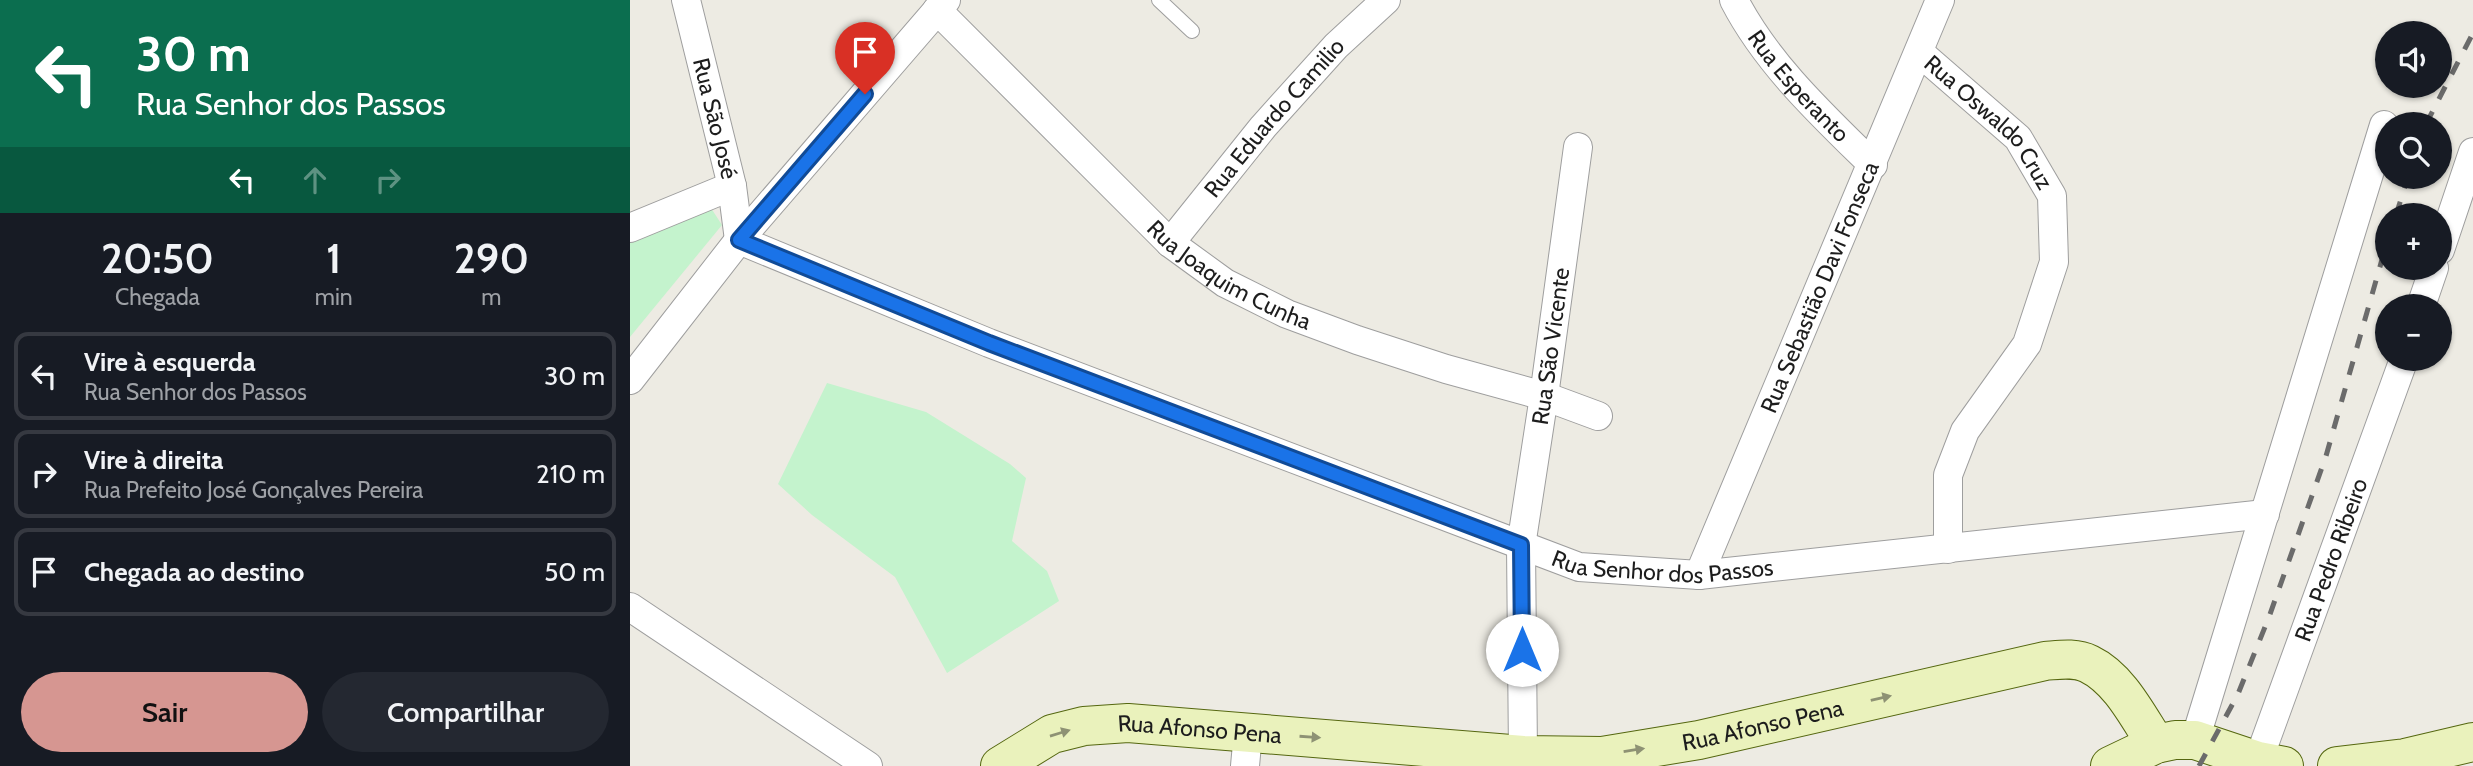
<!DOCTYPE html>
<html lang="pt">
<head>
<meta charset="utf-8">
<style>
	body { margin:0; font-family:Cabin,sans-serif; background:#242831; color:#f1f3f6; height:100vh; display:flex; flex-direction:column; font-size:26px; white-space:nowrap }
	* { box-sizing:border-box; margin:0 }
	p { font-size:23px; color:#9ea1a6 }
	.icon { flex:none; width:38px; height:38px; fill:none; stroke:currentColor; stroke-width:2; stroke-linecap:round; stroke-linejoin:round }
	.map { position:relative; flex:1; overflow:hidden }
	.side { display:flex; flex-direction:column; background:#171b24; width:630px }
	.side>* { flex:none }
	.guide { background:#0b6e4f; color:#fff; overflow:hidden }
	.buttons { position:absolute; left:1745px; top:21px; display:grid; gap:14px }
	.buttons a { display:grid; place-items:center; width:77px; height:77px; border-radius:50%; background:#171b24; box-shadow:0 2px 5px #0004; font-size:35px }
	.pin { position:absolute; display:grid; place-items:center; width:60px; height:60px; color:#fff; margin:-72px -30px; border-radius:50% 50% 50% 0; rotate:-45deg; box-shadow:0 0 7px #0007 }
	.pin .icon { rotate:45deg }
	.me { position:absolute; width:77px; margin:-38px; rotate:0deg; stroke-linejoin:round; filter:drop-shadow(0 0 5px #0008) }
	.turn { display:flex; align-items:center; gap:24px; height:147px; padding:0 21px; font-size:32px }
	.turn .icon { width:91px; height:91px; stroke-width:2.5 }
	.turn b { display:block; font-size:49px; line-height:60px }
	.lanes { display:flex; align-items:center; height:66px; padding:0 21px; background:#0003; justify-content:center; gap:35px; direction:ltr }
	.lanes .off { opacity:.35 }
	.eta { display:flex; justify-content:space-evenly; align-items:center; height:119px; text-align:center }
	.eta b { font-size:42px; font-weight:600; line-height:49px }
	.primary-button { display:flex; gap:14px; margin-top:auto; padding:14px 21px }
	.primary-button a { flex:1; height:80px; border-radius:42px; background:#d69691; color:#111; font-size:28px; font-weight:600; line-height:80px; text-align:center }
	.primary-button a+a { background:#242831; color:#f1f3f6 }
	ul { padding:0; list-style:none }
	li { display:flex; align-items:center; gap:21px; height:88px; margin:0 14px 10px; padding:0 7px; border:4px solid #363941; border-radius:14px }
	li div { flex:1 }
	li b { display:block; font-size:26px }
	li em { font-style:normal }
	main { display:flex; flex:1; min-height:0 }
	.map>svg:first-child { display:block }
</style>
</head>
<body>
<main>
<section class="side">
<div class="guide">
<div class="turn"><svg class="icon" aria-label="left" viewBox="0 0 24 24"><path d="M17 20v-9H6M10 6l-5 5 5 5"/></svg><div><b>30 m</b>Rua Senhor dos Passos</div></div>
<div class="lanes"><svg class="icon" aria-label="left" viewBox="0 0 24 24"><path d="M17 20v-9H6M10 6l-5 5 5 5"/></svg><svg class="icon off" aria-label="ahead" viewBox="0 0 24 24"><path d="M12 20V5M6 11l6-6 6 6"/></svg><svg class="icon off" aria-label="right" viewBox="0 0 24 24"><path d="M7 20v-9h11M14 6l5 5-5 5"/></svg></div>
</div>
<div class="eta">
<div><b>20:50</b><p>Chegada</p></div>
<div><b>1</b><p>min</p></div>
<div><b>290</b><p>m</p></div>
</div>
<ul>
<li><svg class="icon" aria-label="left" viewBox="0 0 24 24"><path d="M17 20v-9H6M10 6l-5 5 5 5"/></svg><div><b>Vire à esquerda</b><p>Rua Senhor dos Passos</p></div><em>30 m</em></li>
<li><svg class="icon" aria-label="right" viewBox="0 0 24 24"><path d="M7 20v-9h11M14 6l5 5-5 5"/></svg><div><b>Vire à direita</b><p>Rua Prefeito José Gonçalves Pereira</p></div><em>210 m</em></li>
<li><svg class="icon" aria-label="arrive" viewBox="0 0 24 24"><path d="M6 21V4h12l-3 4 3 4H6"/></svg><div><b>Chegada ao destino</b></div><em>50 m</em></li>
</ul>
<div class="primary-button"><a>Sair</a><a>Compartilhar</a></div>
</section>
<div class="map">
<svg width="1843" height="766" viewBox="0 0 1843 766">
	<rect width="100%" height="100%" fill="#edebe3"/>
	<g fill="#c4f3cd">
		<path d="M79,205L92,225L0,337V241Z"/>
		<path d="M197,383L296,412L380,464L396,478L382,541L417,571L429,601L317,673L265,577L182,515L148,484Z"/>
	</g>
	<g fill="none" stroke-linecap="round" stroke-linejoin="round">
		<defs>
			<path id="service" d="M529,0L562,31"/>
			<g id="minor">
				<path id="s1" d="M56,0L102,186L109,240"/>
				<path id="s2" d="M1104,0C1137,64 1192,115 1243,165"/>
				<path id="s3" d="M307,10L540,243L595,283L657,314L727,340L816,369L914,396L968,416"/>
				<path id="s4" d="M1289,52L1388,138L1422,196L1424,262L1397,344L1335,431L1318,475V549"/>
				<path d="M0,228L102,186"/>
				<path id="s5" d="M109,240L359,343L949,567L1069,575L1635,514"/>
				<path id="s6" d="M540,243L633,127L706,46L756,0"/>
				<path d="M1810,250L1843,152"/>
				<path d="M1791,306L1804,268"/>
				<path d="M0,380L109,240L316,0"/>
				<path id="s7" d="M1069,575L1310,0"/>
				<path d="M0,607L238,766"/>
				<path d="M1565,740L1754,125"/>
				<path id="s8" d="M893,755L891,546L914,396L948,147"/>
				<path id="s9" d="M1628,761L1774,359"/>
				<path d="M615,766L618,733"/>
			</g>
			<g id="secondary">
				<path id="s10" d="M370,766L422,734L454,726L498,723L893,755L972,756L1069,740L1415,661C1429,660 1445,657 1459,664C1490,679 1508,717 1526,744"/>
				<path d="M1480,766L1526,744L1545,740H1565L1628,761L1654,766"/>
				<path d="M1707,766L1775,758L1843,742"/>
			</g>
		</defs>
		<use href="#service" stroke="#9e9e9e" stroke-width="16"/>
		<use href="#minor" stroke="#9e9e9e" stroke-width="30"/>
		<use href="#secondary" stroke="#556710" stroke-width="40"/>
		<use href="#service" stroke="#fff" stroke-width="14"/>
		<use href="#minor" stroke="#fff" stroke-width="28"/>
		<use href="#secondary" stroke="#eaf2bc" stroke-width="38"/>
		<g stroke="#6b6b6b" stroke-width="5" stroke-dasharray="14 14" stroke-linecap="butt">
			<path d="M1796,124L1843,33"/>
			<path d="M1766,215L1778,177"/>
			<path d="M1569,766L1608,694L1639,617L1696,456L1757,242"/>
		</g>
	</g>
	<defs><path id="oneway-solid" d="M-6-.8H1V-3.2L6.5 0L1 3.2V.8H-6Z" transform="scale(1.75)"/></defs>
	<g fill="#8e9274">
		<use href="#oneway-solid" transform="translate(1251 698) rotate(-13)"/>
		<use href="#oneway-solid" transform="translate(430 733) rotate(-17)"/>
		<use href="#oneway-solid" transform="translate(680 737) rotate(4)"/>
		<use href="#oneway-solid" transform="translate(1004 750) rotate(-9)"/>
	</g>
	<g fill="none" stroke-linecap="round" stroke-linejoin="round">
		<defs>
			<path id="route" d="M235,94L109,240L359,343L891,545L892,650"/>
		</defs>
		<use href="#route" stroke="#114b97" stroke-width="18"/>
		<use href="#route" stroke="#1a73e8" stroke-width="12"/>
	</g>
	<g text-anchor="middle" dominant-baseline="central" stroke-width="6" stroke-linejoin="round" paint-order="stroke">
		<g font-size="23" fill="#1d1d1d" stroke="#fff">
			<text stroke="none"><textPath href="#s2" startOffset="108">Rua Esperanto</textPath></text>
			<text stroke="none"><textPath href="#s6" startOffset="163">Rua Eduardo Camilio</textPath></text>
			<text stroke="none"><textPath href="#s1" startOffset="122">Rua São José</textPath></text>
			<text stroke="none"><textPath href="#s4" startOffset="100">Rua Oswaldo Cruz</textPath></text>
			<text stroke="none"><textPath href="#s3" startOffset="397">Rua Joaquim Cunha</textPath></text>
			<text stroke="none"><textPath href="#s7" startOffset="312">Rua Sebastião Davi Fonseca</textPath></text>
			<text stroke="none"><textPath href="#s8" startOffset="411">Rua São Vicente</textPath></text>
			<text stroke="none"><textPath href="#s5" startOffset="985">Rua Senhor dos Passos</textPath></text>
			<text stroke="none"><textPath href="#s9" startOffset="214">Rua Pedro Ribeiro</textPath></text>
			<text stroke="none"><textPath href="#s10" startOffset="777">Rua Afonso Pena</textPath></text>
			<text stroke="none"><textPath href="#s10" startOffset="210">Rua Afonso Pena</textPath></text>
		</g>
	</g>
</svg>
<div class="buttons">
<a><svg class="icon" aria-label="sound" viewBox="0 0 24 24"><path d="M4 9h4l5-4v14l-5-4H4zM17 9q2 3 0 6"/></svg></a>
<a><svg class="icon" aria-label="search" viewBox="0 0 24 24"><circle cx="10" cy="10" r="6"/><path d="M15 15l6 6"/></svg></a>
<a>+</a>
<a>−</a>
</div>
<div class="pin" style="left:235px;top:94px;background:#d93025"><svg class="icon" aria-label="arrive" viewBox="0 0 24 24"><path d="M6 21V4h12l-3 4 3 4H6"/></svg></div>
<svg class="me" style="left:892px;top:650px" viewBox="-20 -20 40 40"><circle r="19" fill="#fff"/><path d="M0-13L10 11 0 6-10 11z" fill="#1a73e8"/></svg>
</div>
</main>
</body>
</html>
